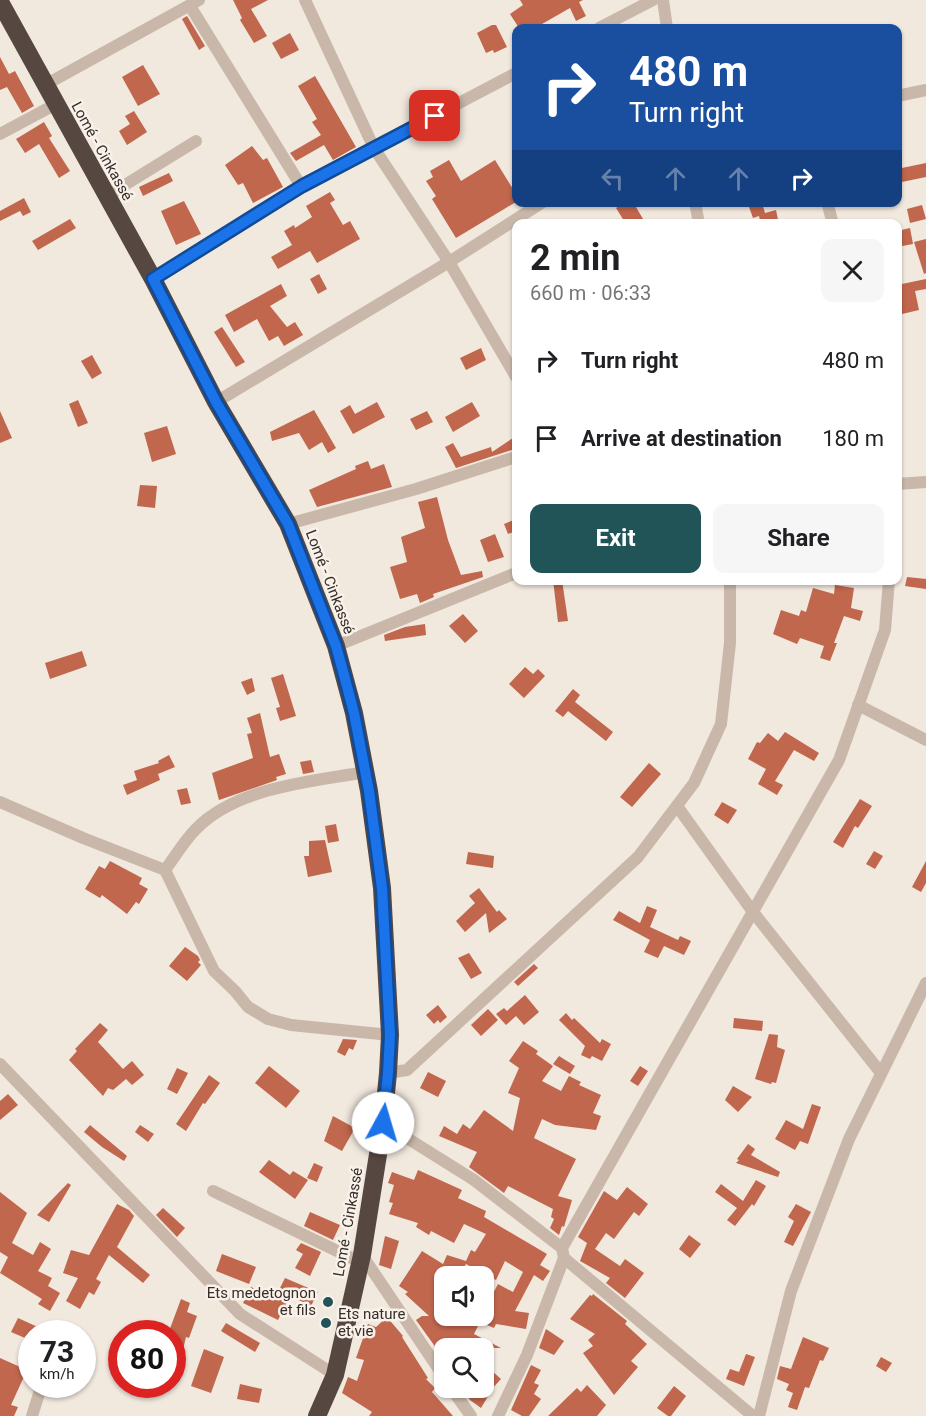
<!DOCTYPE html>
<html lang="en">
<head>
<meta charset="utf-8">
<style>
	body { margin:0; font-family:Roboto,sans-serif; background:#f6f6f6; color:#202124; height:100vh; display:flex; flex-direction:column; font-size:22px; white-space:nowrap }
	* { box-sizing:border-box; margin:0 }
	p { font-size:20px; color:#757577 }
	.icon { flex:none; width:33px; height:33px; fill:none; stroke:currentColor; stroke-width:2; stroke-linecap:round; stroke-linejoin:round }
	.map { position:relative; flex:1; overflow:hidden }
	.drawer { position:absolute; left:512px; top:219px; width:390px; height:366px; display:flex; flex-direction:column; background:#fff; border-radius:12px; box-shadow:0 2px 4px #0004 }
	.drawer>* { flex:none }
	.hud { position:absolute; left:512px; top:24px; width:390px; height:183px; border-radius:12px; box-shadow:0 2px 4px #0004; background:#1a4fa0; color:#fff; overflow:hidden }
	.buttons { position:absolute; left:434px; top:1266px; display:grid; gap:12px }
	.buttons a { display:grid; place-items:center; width:60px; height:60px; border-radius:12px; background:#fff; box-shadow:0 2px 4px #0004; font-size:30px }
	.speed { position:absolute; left:18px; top:1320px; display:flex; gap:12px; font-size:30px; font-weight:700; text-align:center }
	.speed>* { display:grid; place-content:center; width:78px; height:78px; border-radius:50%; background:#fff; box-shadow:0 2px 4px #0004; line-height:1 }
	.speed small { font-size:15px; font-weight:400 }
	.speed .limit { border:9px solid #d22; background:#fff; color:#111 }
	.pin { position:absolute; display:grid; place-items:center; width:51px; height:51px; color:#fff; margin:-26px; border-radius:12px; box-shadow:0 3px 9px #0006 }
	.me { position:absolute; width:66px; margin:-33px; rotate:6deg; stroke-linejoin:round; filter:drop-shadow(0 0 4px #0008) }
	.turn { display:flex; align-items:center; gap:21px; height:126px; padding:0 18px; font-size:27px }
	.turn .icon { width:78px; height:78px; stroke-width:2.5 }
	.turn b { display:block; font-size:42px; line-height:51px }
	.lanes { display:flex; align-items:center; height:57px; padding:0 18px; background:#0003; justify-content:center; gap:30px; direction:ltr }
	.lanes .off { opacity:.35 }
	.round { display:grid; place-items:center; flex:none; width:63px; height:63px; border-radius:12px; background:#f6f6f6 }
	.head { display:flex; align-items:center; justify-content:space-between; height:102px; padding:0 18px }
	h1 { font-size:36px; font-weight:700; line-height:45px }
	.cta { display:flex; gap:12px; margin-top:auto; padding:12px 18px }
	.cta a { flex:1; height:69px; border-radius:12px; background:#215456; color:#fff; font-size:24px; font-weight:700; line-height:69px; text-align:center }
	.cta a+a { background:#f6f6f6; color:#202124 }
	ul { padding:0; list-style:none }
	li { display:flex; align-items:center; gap:18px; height:78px; padding:0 18px }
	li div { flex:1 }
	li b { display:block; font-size:22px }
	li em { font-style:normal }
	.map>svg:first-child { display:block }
</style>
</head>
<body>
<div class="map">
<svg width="926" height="1416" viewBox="0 0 926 1416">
	<rect width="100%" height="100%" fill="#f1e8de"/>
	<g fill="#c0674d" fill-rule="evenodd">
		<path d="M233,0H268L251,9L267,36L254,43L240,20L242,18Z"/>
		<path d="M520,0H583L579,2L586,16L576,21L570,8L535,28H519L510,14L523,5Z"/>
		<path d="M187,16L205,46L199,50L182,19Z"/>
		<path d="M492,25H496L507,47L494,53L493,50L486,53L477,33Z"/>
		<path d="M290,33L299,50L281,59L272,43Z"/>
		<path d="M0,57L9,74L15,71L34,106L22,113L7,87L0,90Z"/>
		<path d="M143,65L160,94L138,106L122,77Z"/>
		<path d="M315,76L356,147L333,160L324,145L296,161L290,153L321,135L312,122L317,119L298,86Z"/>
		<path d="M134,111L147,132L127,145L119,131L130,124L125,116Z"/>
		<path d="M44,122L52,136L49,138L70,171L59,178L39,144L25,153L16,139Z"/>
		<path d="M252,146L263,160L267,158L283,187L253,203L243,183L238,185L225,165Z"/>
		<path d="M449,160L461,181L495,160L516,194V202L456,238L432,199L436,196L426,181L433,177L430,171Z"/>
		<path d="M926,163V177L897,183V169Z"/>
		<path d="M169,173L173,181L143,196L139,187Z"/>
		<path d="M330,192L335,200L330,203L343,225L350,221L360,239L317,263L310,251L278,269L271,257L292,245L284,231L294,225L295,228L312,217L306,206Z"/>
		<path d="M24,198L31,212L23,216L20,211L0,221V211Z"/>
		<path d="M184,201L201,234L176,245L161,211Z"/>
		<path d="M625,202H633L646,224H626L616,208Z"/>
		<path d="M762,203L765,213L776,210L779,224H761L759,216L753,218L749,207Z"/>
		<path d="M922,205L926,219L910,223L907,209Z"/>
		<path d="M70,219L76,228L38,250L32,241Z"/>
		<path d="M910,228L913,244L897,247V231Z"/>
		<path d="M926,239V273L924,274L914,242Z"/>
		<path d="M319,274L327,289L318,294L310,279Z"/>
		<path d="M926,279V289L915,291L919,310L902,314L899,295L897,296V285Z"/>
		<path d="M281,284L287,296L270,306L287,327L295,322L303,335L284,346L278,336L269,341L257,319L234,332L225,315Z"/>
		<path d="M222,327L245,362L236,367L214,332Z"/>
		<path d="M481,348L486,360L466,370L460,358Z"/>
		<path d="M92,355L102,373L92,379L81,361Z"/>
		<path d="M78,400L88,423L78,427L69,404Z"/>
		<path d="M377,402L385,417L353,434L340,411L350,405L355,414Z"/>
		<path d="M472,402L480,416L453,432L445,417Z"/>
		<path d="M314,410L336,448L328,453L322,442L309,450L299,433L272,441L270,432Z"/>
		<path d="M0,411L12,438L0,443Z"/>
		<path d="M427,411L433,422L416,430L410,419Z"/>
		<path d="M167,426L176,454L152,462L144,433Z"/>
		<path d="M516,436L515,449L456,468L445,447L453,443L461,457L491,447L492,452Z"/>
		<path d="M368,461L371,469L384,464L392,487L317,507L309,490L356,469L355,466Z"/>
		<path d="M140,485L157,486L155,508L137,506Z"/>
		<path d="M437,497L448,540L461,575L482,571L483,577L433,594L434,597L420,603L417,594L400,599L390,567L407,562L401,537L425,528L418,502Z"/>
		<path d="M516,519V531L508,534L504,524Z"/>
		<path d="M495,534L504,557L488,562L480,540Z"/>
		<path d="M907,577L926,579V589L905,586Z"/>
		<path d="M553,580H562L568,621L558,622Z"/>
		<path d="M835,585L854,588L851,608L863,611L860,621L844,616L834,643H837L830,661L820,658L824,646L800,638L797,644L773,634L781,610L799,616L801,610L806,612L813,588L834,594Z"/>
		<path d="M463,614L478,631L465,643L449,626Z"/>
		<path d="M425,624L426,635L385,641L384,635L405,627Z"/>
		<path d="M82,651L87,666L50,679L45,663Z"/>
		<path d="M525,667L533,674L538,669L545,676L524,698L509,684Z"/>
		<path d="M283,674L296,716L280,721L276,708L280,707L271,678Z"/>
		<path d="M252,678L255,691L247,695L241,682Z"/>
		<path d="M573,689L580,695L575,702L613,732L606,741L568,711L563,717L555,711Z"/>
		<path d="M260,713L270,757L279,754L286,774L276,777L277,780L219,800L212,773L253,758L247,734L252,733L247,718Z"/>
		<path d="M785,732L819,753L814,761L794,750L775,781L783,785L777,795L758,784L766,769L748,759L757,742L760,743L768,733L778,741Z"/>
		<path d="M169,755L175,767L158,774L160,780L127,795L123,785L137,780L134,771L159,763L158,761Z"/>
		<path d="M311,760L314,772L303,774L300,762Z"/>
		<path d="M649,763L661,774L632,807L620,797Z"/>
		<path d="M187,788L191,803L181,805L177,790Z"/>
		<path d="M860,799L872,806L858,828L855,826L843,848L833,842Z"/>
		<path d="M722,802L737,810L728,824L714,815Z"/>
		<path d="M336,824L339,841L328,843L325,826Z"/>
		<path d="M325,840L332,872L308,877L304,856H309V841Z"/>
		<path d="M874,851L883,856L875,869L866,864Z"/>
		<path d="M468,852L494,856L493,868L466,864Z"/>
		<path d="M110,861L142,878L139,884L148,889L139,904L136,902L127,914L102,895L100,898L85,889L99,866L105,869Z"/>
		<path d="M926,861V883L921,892L912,887Z"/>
		<path d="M479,888L497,912L499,910L507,919L489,933L486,913L465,932L456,921L475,903L469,896Z"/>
		<path d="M647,906L657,910L650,927L678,940L680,936L691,941L684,955L664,946L658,958L644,952L650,940L613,920L619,911L640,923Z"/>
		<path d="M185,947L198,956L200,960L198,962L201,965L187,981L169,966Z"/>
		<path d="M469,953L482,973L471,979L458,958Z"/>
		<path d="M534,964L538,968L518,986L514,982Z"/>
		<path d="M525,995L539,1012L524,1025L516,1016L506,1025L496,1014L504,1008L507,1011Z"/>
		<path d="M438,1005L447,1017L440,1023L438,1020L434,1024L426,1015Z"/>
		<path d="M488,1009L498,1020L481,1036L471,1025Z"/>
		<path d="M566,1013L572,1020L574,1018L600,1043L602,1039L611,1044L602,1061L592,1056L590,1059L581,1055L585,1046L559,1020Z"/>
		<path d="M734,1018L763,1021L762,1031L733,1028Z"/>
		<path d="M100,1023L108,1030L98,1042L123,1069L132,1061L144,1075L132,1085L126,1079L113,1090L108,1088L103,1096L69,1060L77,1051L75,1049Z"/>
		<path d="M769,1034L778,1035L777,1047L785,1050L776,1083L772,1082L771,1084L755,1079Z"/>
		<path d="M343,1039L357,1040L353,1050L349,1048L345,1056L337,1052Z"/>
		<path d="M523,1041L538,1051L536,1054L553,1066L542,1081L561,1091L569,1076L581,1082L579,1085L601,1095L593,1113L601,1116L596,1130L555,1125L542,1119L534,1138L576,1159L558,1196L572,1200L564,1227L562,1226L559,1235L550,1228L554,1219L551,1217L553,1209L508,1186L504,1193L469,1167L477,1152L439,1136L444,1126L457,1134L463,1124L470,1129L484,1110L513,1131L520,1098L508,1093L519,1068L509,1061Z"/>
		<path d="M559,1056L575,1066L570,1074L553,1064Z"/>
		<path d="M269,1066L300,1091L286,1108L255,1083Z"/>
		<path d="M640,1066L648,1071L638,1086L630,1081Z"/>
		<path d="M177,1068L188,1073L177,1094L167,1089Z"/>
		<path d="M428,1072L446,1081L438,1097L420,1088Z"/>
		<path d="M209,1075L220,1083L205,1104L203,1103L186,1131L176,1124Z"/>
		<path d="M733,1086L752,1097L738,1112L725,1100Z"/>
		<path d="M8,1094L18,1105L0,1120V1101Z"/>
		<path d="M812,1104L821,1107L808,1144L800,1141L795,1150L775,1139L786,1120L803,1129Z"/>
		<path d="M333,1116L355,1128L342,1151L324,1141Z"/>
		<path d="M90,1125L127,1156L124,1161L102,1147L84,1132Z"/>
		<path d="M140,1125L154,1134L148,1142L135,1132Z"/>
		<path d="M748,1144L755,1149L751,1155L780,1172L778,1177L736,1163L739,1160L737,1159Z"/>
		<path d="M269,1160L290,1175L293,1171L308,1180L295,1199L259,1172Z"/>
		<path d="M314,1163L323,1167L317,1182L307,1178Z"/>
		<path d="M418,1170L462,1190L458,1198L486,1211L484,1217L547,1254L540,1265L550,1271L543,1281L534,1275L515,1311L529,1313L526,1329L496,1324L494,1328L480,1322L474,1334L501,1348H444V1359L416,1320L422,1316H429L405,1294L408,1292L399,1286L422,1251L443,1264L447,1255L466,1261L471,1250L475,1252L486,1234L464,1224L454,1243L431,1231L429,1235L416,1227L418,1223L389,1214L393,1203L389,1202L394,1185L388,1183L392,1172L414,1180ZM505,1261L523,1272L513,1292L498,1284L488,1303L483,1300V1316H444V1276H458L466,1264L496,1280Z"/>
		<path d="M756,1180L766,1186L754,1206L752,1204L735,1226L727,1220L737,1208L715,1192L721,1184L743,1201Z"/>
		<path d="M68,1183L71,1185L49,1222L37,1215Z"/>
		<path d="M627,1187L648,1204L639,1216L634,1212L614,1239L606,1233L595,1249L620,1266L625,1259L644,1273L625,1298L606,1283L610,1278L580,1261L587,1243L578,1237L604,1191L617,1200Z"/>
		<path d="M0,1192L27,1213L12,1243L33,1255L40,1242L51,1249L38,1271L52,1278L48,1286L60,1293L50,1311L38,1304L42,1299L0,1273L8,1257L0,1252Z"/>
		<path d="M117,1204L129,1210L134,1216L117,1247L150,1275L143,1283L109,1255L96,1279L101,1282L94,1295L89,1292L80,1309L66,1301L78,1278L63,1273L71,1250L89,1255Z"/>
		<path d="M796,1204L811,1212L793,1246L784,1242L794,1221L788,1217Z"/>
		<path d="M163,1208L185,1228L177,1237L156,1215Z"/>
		<path d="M310,1212L340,1225L333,1240L304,1226Z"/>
		<path d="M689,1235L701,1244L690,1258L679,1249Z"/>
		<path d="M385,1236L399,1241L391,1269L379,1265Z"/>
		<path d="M301,1243L321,1252L310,1276L295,1268L303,1254L296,1250Z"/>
		<path d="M222,1254L256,1267L249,1284L216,1271Z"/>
		<path d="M285,1278L318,1292L311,1306L290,1296L278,1320L243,1303L251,1287L275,1298Z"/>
		<path d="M593,1294L627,1321L625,1324L647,1344L631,1361L638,1367L614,1395L583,1353L593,1346L588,1340L595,1334L570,1319L590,1295L592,1296Z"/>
		<path d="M181,1299L190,1303L187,1312L197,1316L189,1338L186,1337L176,1378L172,1377V1334H168Z"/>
		<path d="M387,1317L403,1336L402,1337L428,1378L426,1379L435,1388L432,1392L453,1416H369L372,1412L342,1393L348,1377L357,1381L364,1360L356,1358L368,1324L376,1327Z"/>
		<path d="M18,1318L53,1334H32V1341L11,1332Z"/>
		<path d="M226,1323L260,1343L255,1352L221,1331Z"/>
		<path d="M546,1329L564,1341L554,1355L539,1348Z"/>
		<path d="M803,1337L829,1348L823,1361L820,1360L809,1388L805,1387L797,1410L788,1407L793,1393L786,1390L789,1384L777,1379L780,1366L791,1369Z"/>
		<path d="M204,1349L224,1357L211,1393L191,1386Z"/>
		<path d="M746,1354L755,1357L744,1386L726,1379L730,1369L739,1372Z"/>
		<path d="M881,1357L892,1363L886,1372L876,1366Z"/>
		<path d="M0,1358L27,1370L11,1405L18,1407L14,1416H0Z"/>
		<path d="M531,1365L541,1370L534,1383L539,1385L534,1394L541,1399L529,1416H522L511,1410Z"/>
		<path d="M492,1371L501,1379L489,1392L490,1393L481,1408L470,1400L466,1394L470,1388H483V1380Z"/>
		<path d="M240,1384L262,1389L259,1403L237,1399Z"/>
		<path d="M587,1385L606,1405L597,1416H548L577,1388L581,1392Z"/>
		<path d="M674,1386L686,1396L671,1416H668L657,1408Z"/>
	</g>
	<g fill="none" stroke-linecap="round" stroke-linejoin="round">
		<g stroke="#c9b8aa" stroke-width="12">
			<path d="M305,0L374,148L449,262L516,377"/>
			<path d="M663,0L667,28"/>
			<path d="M190,6L301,186"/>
			<path d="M599,28L653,0"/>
			<path d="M45,85L199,0"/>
			<path d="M897,96L926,90"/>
			<path d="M0,134L56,104"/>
			<path d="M107,196L196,141"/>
			<path d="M695,202L699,224"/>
			<path d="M827,202L833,224"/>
			<path d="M153,279L301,186L516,73"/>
			<path d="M216,402L449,262L543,202"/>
			<path d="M897,484L926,482"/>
			<path d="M288,524L416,489L516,457"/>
			<path d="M336,646L516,573"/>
			<path d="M858,705L926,740"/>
			<path d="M0,802L83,838L165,870L214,971L235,991L248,1007L268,1019L291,1025L390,1035"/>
			<path d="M677,806L753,912L881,1073"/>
			<path d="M165,870C175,857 184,841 196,829C237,787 310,782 365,772"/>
			<path d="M0,1064L240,1314L335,1375"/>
			<path d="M388,1073L407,1070L638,857L694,783L721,724L730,643V580"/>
			<path d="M383,1123L474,1180L562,1248L564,1258L753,1416"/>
			<path d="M213,1191L360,1262"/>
			<path d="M562,1248L839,760L885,630L889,580"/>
			<path d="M362,1255L444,1377"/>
			<path d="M451,1388L471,1416"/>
			<path d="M32,1416L42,1384"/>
			<path d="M498,1416L527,1355L564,1258"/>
			<path d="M759,1416L791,1291L849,1139L926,983"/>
		</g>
		<path stroke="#574741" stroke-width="18" d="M0,2L153,279L216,402L288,524L336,646L354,713L369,791L382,888L390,1035L388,1073L383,1123L362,1255L335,1375L317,1416"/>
	</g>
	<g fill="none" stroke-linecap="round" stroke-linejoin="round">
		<defs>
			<path id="route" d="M383,1123L388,1073L390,1035L382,888L369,791L354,713L344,675L336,646L288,524L216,402L153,279L302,186L435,116"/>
		</defs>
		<use href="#route" stroke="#114b97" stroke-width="15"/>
		<use href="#route" stroke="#1a73e8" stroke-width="10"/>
	</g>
	<g fill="#215456" stroke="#f9f2ea" stroke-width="2">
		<circle cx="328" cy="1302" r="6"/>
		<circle cx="326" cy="1323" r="6"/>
	</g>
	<g text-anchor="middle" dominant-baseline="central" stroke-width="5" stroke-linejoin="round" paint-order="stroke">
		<g font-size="15" fill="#372d29" stroke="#f9f2ea">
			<text transform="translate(102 151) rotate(61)">Lomé - Cinkassé</text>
			<text transform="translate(330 582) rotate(69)">Lomé - Cinkassé</text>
			<text transform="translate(348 1222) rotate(-80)">Lomé - Cinkassé</text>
		</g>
		<g font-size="15" fill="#372d29" stroke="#f9f2ea" text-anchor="end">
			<text x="316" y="1293">Ets medetognon<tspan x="316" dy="17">et fils</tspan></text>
			<text x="338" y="1314" text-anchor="start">Ets nature<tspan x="338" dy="17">et vie</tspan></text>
		</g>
	</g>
</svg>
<div class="buttons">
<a><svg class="icon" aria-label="sound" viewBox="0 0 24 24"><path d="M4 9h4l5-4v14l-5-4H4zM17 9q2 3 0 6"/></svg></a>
<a><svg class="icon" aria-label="search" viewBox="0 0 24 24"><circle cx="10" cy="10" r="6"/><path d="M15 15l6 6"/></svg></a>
</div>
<div class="speed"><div>73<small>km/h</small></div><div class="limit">80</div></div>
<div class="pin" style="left:435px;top:116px;background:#d93025"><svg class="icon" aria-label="arrive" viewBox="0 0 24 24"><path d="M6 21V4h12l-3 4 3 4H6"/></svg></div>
<svg class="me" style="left:383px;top:1123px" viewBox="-20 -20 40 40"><circle r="19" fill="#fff"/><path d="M0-13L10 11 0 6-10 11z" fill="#1a73e8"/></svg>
<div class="hud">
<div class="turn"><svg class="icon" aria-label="right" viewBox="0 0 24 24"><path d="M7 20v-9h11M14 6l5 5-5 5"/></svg><div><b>480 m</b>Turn right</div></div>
<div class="lanes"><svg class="icon off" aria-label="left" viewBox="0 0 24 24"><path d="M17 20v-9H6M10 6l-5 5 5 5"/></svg><svg class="icon off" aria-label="ahead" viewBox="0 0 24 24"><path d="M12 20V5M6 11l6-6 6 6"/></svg><svg class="icon off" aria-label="ahead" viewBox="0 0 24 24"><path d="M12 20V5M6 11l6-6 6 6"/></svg><svg class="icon" aria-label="right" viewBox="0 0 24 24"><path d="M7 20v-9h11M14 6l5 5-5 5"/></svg></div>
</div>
<section class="drawer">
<div class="head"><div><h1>2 min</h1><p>660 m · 06:33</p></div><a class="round"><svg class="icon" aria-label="close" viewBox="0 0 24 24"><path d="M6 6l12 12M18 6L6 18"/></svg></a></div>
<ul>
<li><svg class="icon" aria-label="right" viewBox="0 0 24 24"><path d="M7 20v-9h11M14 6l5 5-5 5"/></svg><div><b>Turn right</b></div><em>480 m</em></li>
<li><svg class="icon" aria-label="arrive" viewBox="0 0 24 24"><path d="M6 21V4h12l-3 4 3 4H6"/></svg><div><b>Arrive at destination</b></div><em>180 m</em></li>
</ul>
<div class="cta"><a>Exit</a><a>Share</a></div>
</section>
</div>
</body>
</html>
